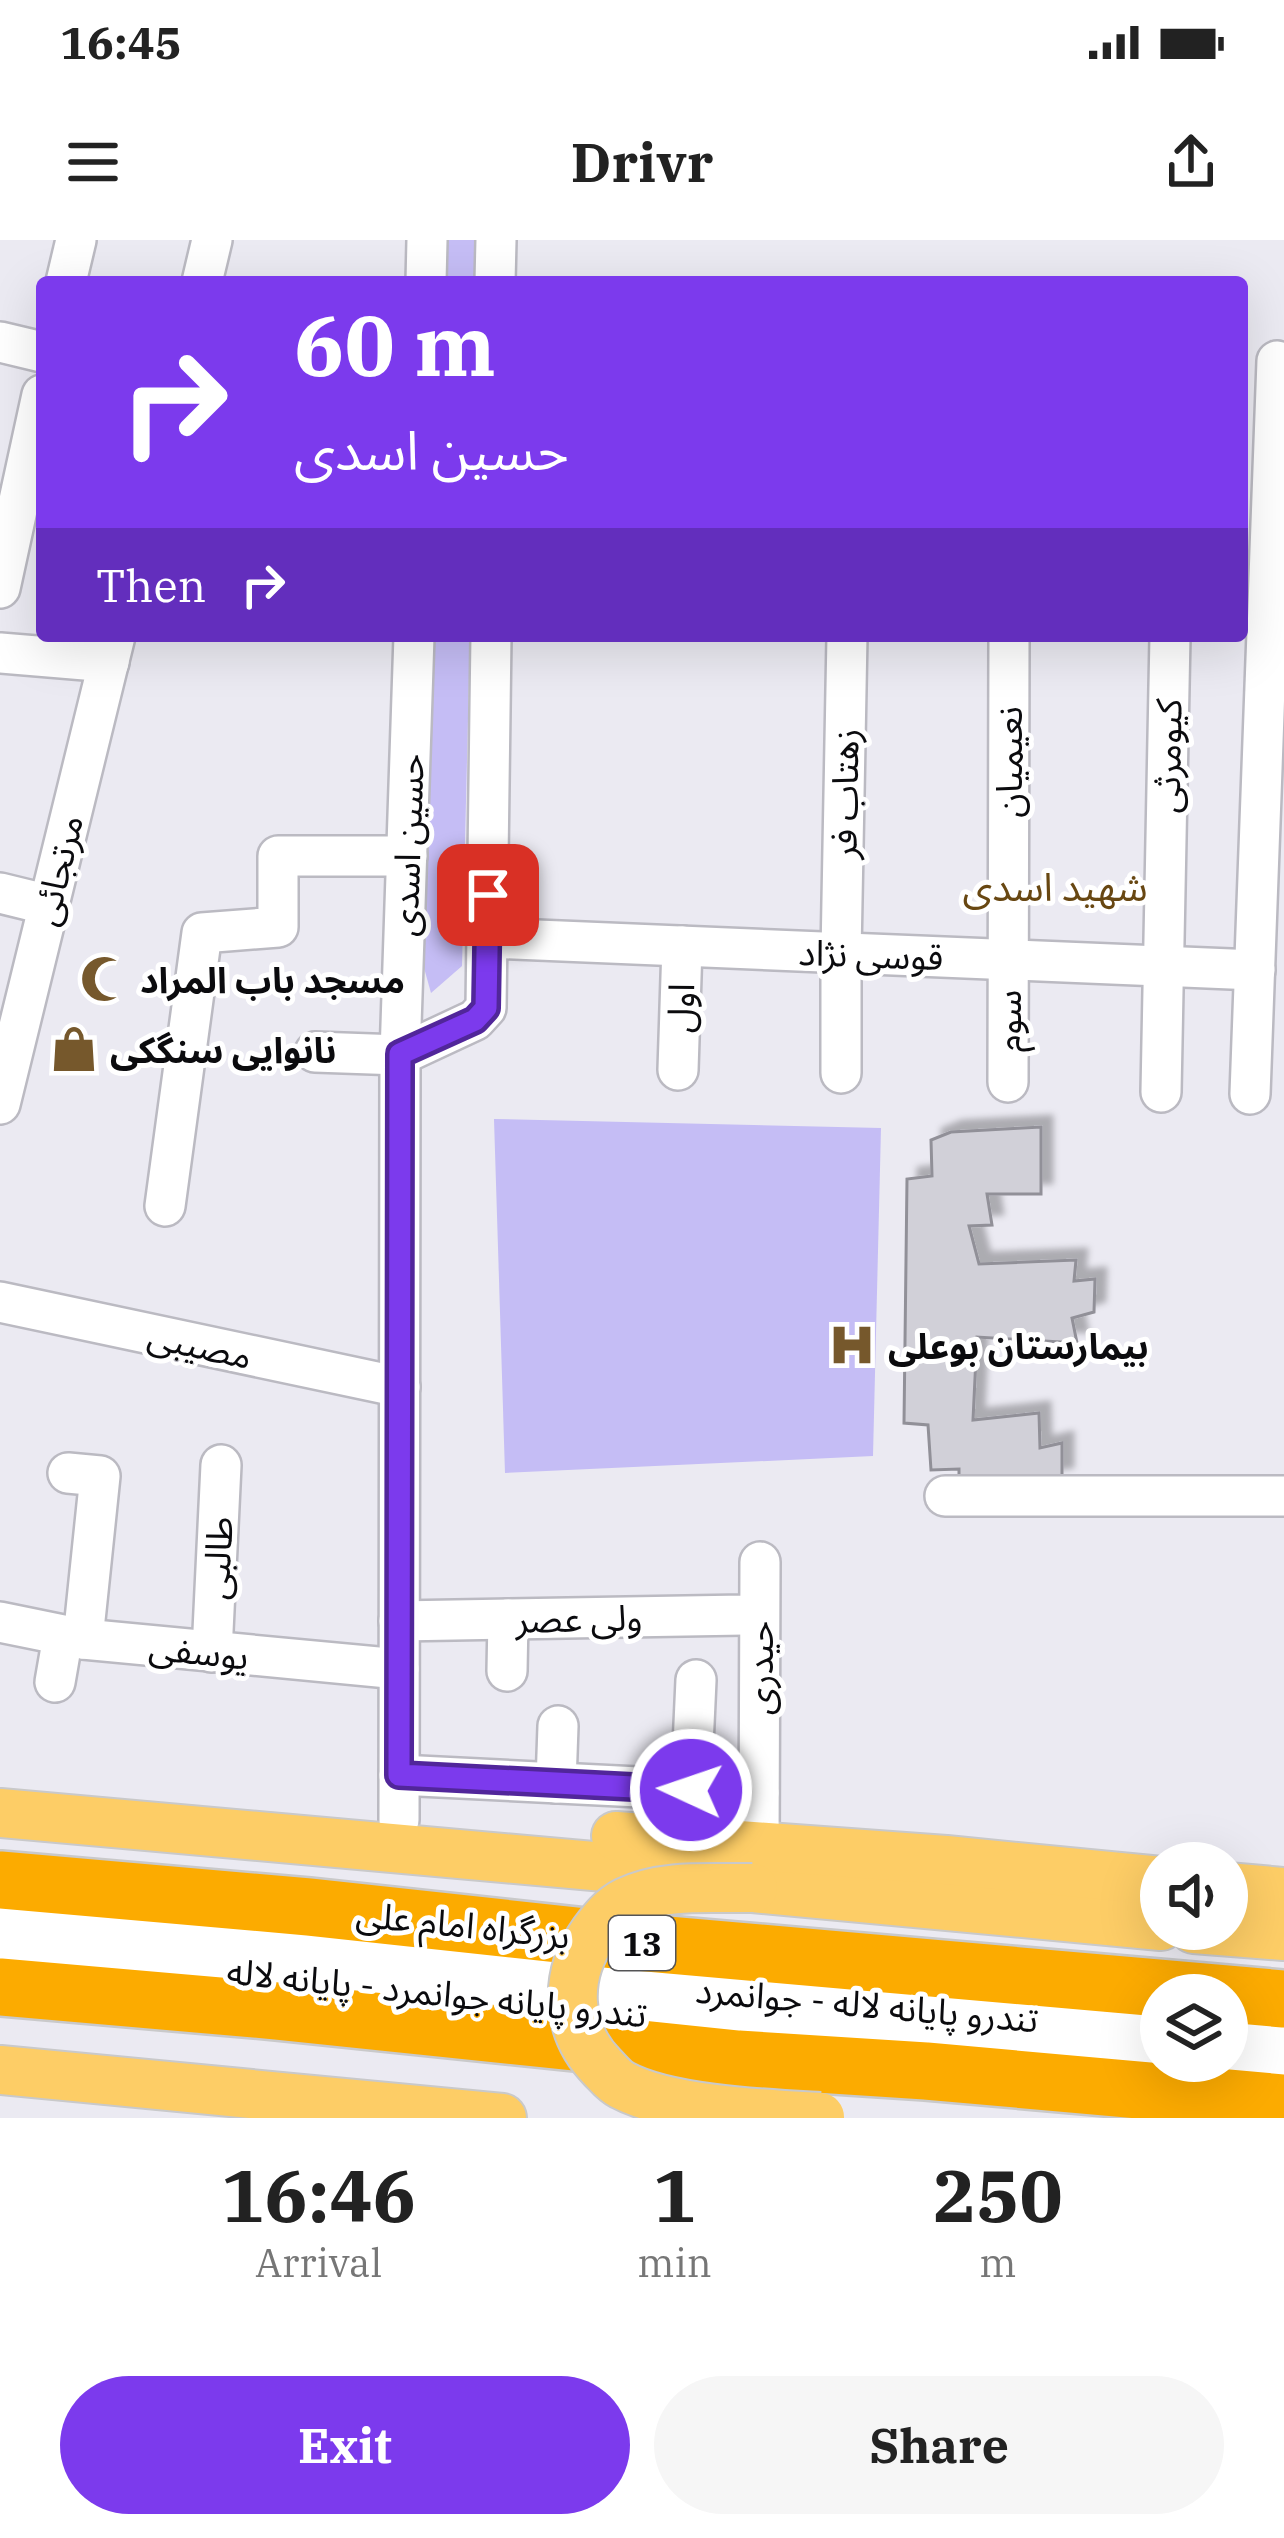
<!DOCTYPE html>
<html lang="en">
<head>
<meta charset="utf-8">
<style>
	body { margin:0; font-family:"IBM Plex Serif","Noto Sans Arabic",serif; background:#f6f6f6; color:#222; height:100vh; display:flex; flex-direction:column; font-size:45px; white-space:nowrap }
	* { box-sizing:border-box; margin:0 }
	p { font-size:39px; color:#767676 }
	.icon { flex:none; width:66px; height:66px; fill:none; stroke:currentColor; stroke-width:2; stroke-linecap:round; stroke-linejoin:round }
	.map { position:relative; height:1878px; overflow:hidden }
	.side { display:flex; flex-direction:column; background:#fff; flex:1 }
	.side>* { flex:none }
	.top-card { position:absolute; left:36px; top:36px; width:1212px; height:366px; border-radius:12px; box-shadow:0 12px 48px #0002; background:#7c3aed; color:#fff; overflow:hidden }
	.fabs { position:absolute; left:1140px; top:1602px; display:grid; gap:24px }
	.fabs a { display:grid; place-items:center; width:108px; height:108px; border-radius:50%; background:#fff; box-shadow:0 12px 48px #0002; font-size:60px }
	.pin { position:absolute; display:grid; place-items:center; width:102px; height:102px; color:#fff; margin:-51px; border-radius:24px; box-shadow:0 6px 18px #0006 }
	.me { position:absolute; width:132px; margin:-66px; rotate:273deg; stroke-linejoin:round; filter:drop-shadow(0 0 9px #0008) }
	.turn { display:flex; align-items:center; gap:42px; height:252px; padding:0 60px; font-size:54px }
	.turn .icon { width:156px; height:156px; stroke-width:2.5 }
	.turn b { display:block; font-size:84px; line-height:102px }
	.then { display:flex; align-items:center; height:114px; padding:0 60px; background:#0003; gap:24px; font-size:45px }
	.eta { display:flex; justify-content:space-evenly; align-items:center; height:204px; text-align:center }
	.eta b { font-size:72px; font-weight:800; line-height:84px }
	.primary-button { display:flex; gap:24px; margin-top:auto; padding:24px 60px }
	.primary-button a { flex:1; height:138px; border-radius:72px; background:#7c3aed; color:#fff; font-size:48px; font-weight:800; line-height:138px; text-align:center }
	.primary-button a+a { background:#f6f6f6; color:#222 }
	.status { display:flex; justify-content:space-between; align-items:center; height:84px; padding:0 60px; background:#fff; direction:ltr }
	.status svg { height:33px; fill:currentColor }
	header { display:flex; justify-content:space-between; align-items:center; height:156px; padding:0 60px; background:#fff; font-size:54px; font-weight:800 }
	.map>svg:first-child { display:block }
</style>
</head>
<body>
<div class="status"><b>16:45</b><svg viewBox="0 0 49 12"><path d="M0 12V9h3v3zM5 12V6h3v6zM10 12V3h3v9zM15 12V0h3v12zM26 1h20v11H26zM47 4h2v5h-2z"/></svg></div>
<header><svg class="icon" aria-label="menu" viewBox="0 0 24 24"><path d="M4 6h16M4 12h16M4 18h16"/></svg>Drivr<svg class="icon" aria-label="share" viewBox="0 0 24 24"><path d="M12 15V3M7 8l5-5 5 5M5 13v7h14v-7"/></svg></header>
<div class="map">
<svg width="1284" height="1878" viewBox="0 0 1284 1878">
	<defs>
		<filter id="shadow"><feDropShadow dx="11" dy="-11" stdDeviation="3" flood-color="#0004"/></filter>
	</defs>
	<rect width="100%" height="100%" fill="#ebeaf2"/>
	<g fill="#c5bdf5">
		<path d="M443,0H480L479,42H442Z"/>
		<path d="M431,396H470L462,726L431,753L421,717Z"/>
		<path d="M494,879L881,888L873,1216L505,1233Z"/>
	</g>
	<path fill="#d1d0d8" stroke="#919098" stroke-width="3" filter="url(#shadow)" d="M1041,887V954H987L992,985L969,986L979,1024L1076,1020L1074,1041L1095,1039L1094,1072L1072,1078L1077,1103L977,1097L973,1180L1039,1173L1040,1208L1062,1203V1238L959,1251V1229L931,1230L928,1185L904,1183L907,939L932,936L931,900L951,892Z"/>
	<g fill="none" stroke-linecap="round" stroke-linejoin="round">
		<defs>
			<g id="minor">
				<path d="M66,42L76,0"/>
				<path d="M202,42L212,0"/>
				<path d="M426,42L427,0"/>
				<path d="M495,42L496,0"/>
				<path d="M0,102L42,112"/>
				<path d="M0,348L42,155"/>
				<path d="M0,413L109,422"/>
				<path d="M0,653L49,665"/>
				<path d="M488,698L1255,730"/>
				<path d="M315,812L400,815L475,780L486,768L491,396"/>
				<path d="M678,830L682,706"/>
				<path d="M841,833V713L847,396"/>
				<path d="M1008,842L1009,396"/>
				<path d="M1161,852L1170,396"/>
				<path d="M1250,854L1277,121"/>
				<path d="M0,864L115,396"/>
				<path d="M165,966L202,693L278,687V616H407"/>
				<path d="M0,1062L400,1147"/>
				<path d="M68,1233L100,1236L83,1399"/>
				<path d="M945,1256H1284"/>
				<path d="M399,1381L744,1375L759,1373"/>
				<path d="M0,1382L83,1399L399,1429"/>
				<path d="M212,1412L221,1225"/>
				<path d="M507,1431L508,1379"/>
				<path d="M55,1442L63,1396"/>
				<path d="M399,1535L759,1553"/>
				<path d="M556,1543L558,1486"/>
				<path d="M691,1550L696,1440"/>
				<path d="M399,1580L400,815L414,396"/>
				<path d="M759,1607L760,1322"/>
				<path d="M0,1680L606,1740L1161,1790"/>
				<path d="M0,1712L1161,1819"/>
				<path d="M1227,1795L1284,1799"/>
				<path d="M1181,1821L1284,1831"/>
			</g>
			<g id="major">
				<path d="M0,1573L660,1632L753,1648L1161,1686"/>
				<path d="M616,1596L946,1620L1161,1641"/>
				<path d="M1227,1647L1284,1652"/>
				<path d="M1194,1689L1284,1696"/>
				<path d="M0,1830L502,1878"/>
			</g>
			<g id="highway">
				<path d="M0,1640L309,1667L623,1701L1284,1759"/>
				<path d="M0,1747L277,1771L738,1819L926,1831L1284,1863"/>
			</g>
		</defs>
		<use href="#minor" stroke="#bbbac2" stroke-width="44"/>
		<use href="#major" stroke="#c9c9ca" stroke-width="52"/>
		<use href="#highway" stroke="#c9c9ca" stroke-width="62"/>
		<use href="#minor" stroke="#fff" stroke-width="39"/>
		<use href="#major" stroke="#fdcd66" stroke-width="48"/>
		<use href="#highway" stroke="#fcab00" stroke-width="57"/>
		<defs>
			<path id="major-bridge" d="M753,1648C713,1649 664,1643 626,1662C612,1669 603,1681 594,1693C564,1735 565,1789 602,1827C608,1833 614,1841 622,1845C668,1870 766,1874 820,1877"/>
		</defs>
		<use href="#major-bridge" stroke="#c9c9ca" stroke-width="52" stroke-linecap="butt"/>
		<use href="#major-bridge" stroke="#fdcd66" stroke-width="48"/>
	</g>
	<g fill="none" stroke-linecap="round" stroke-linejoin="round">
		<defs>
			<path id="route" d="M488,655L486,768L475,780L400,814L399,1535L691,1550"/>
		</defs>
		<use href="#route" stroke="#51269a" stroke-width="30"/>
		<use href="#route" stroke="#7c3aed" stroke-width="21"/>
	</g>
	<defs>
		<symbol id="mosque-bare" viewBox="-9 -9 18 18"><path d="M3.5-4.9A6 6 0 1 0 3.5 4.9A5 5 0 1 1 3.5-4.9Z" fill="#76582c" stroke="#fff" stroke-width="2.5" paint-order="stroke"/></symbol>
		<symbol id="shop-bare" viewBox="-9 -9 18 18"><path d="M-5-2.5h2.3a2.7 3.5 0 0 1 5.4 0H5L5.5 6h-11ZM-1.5-2.5h3a1.5 2.3 0 0 0-3 0Z" fill="#76582c" stroke="#fff" stroke-width="2.5" paint-order="stroke"/></symbol>
		<symbol id="hospital-bare" viewBox="-9 -9 18 18"><path d="M-5-5h3v3.5h4V-5h3V5h-3V1.5h-4V5h-3Z" fill="#76582c" stroke="#fff" stroke-width="2.5" paint-order="stroke"/></symbol>
	</defs>
	<g fill-rule="evenodd">
		<use href="#mosque-bare" x="71" y="706" width="66" height="66"/>
		<use href="#shop-bare" x="41" y="776" width="66" height="66"/>
		<use href="#hospital-bare" x="819" y="1072" width="66" height="66"/>
	</g>
	<g text-anchor="middle" dominant-baseline="central" stroke-width="10" stroke-linejoin="round" paint-order="stroke">
		<rect fill="#fff" stroke="#545456" stroke-width="3" x="609" y="1676" width="66" height="54" rx="9"/>
		<g font-size="33" font-weight="bold" fill="#0b0b0e">
			<text x="642" y="1703">13</text>
		</g>
		<g font-size="36" fill="#0b0b0e" stroke="#fff">
			<text transform="translate(1167 516) rotate(-89)">کیومرثی</text>
			<text transform="translate(1008 522) rotate(-90)">نعیمیان</text>
			<text transform="translate(844 554) rotate(-89)">زهتاب فر</text>
			<text transform="translate(407 605) rotate(-88)">حسین اسدی</text>
			<text transform="translate(57 630) rotate(-76)">مرتجائی</text>
			<text transform="translate(871 714) rotate(2)">قوسی نژاد</text>
			<text transform="translate(680 768) rotate(-88)">اول</text>
			<text transform="translate(1007 781) rotate(-90)">سوم</text>
			<text transform="translate(200 1105) rotate(12)">مصیبی</text>
			<text transform="translate(217 1318) rotate(-87)">طالبی</text>
			<text transform="translate(579 1378) rotate(-1)">ولی عصر</text>
			<text transform="translate(199 1411) rotate(6)">یوسفی</text>
			<text transform="translate(759 1428) rotate(-90)">حیدری</text>
			<text transform="translate(463 1684) rotate(6)">بزرگراه امام علی</text>
			<text transform="translate(437 1752) rotate(6)">تندرو پایانه جوانمرد - پایانه لاله</text>
			<text transform="translate(867 1764) rotate(5)">تندرو پایانه لاله - جوانمرد</text>
		</g>
		<g font-size="36" font-weight="bold" fill="#0b0b0e" stroke="#fff" text-anchor="start">
			<text x="140" y="739">مسجد باب المراد</text>
			<text x="110" y="809">نانوایی سنگکی</text>
			<text x="888" y="1105">بیمارستان بوعلی</text>
		</g>
		<g font-size="39" fill="#684712" stroke="#fff">
			<text x="1055" y="646">شهید اسدی</text>
		</g>
	</g>
</svg>
<div class="fabs">
<a><svg class="icon" aria-label="sound" viewBox="0 0 24 24"><path d="M4 9h4l5-4v14l-5-4H4zM17 9q2 3 0 6"/></svg></a>
<a><svg class="icon" aria-label="layers" viewBox="0 0 24 24"><path d="M12 4l9 5-9 5-9-5zM3 14l9 5 9-5"/></svg></a>
</div>
<div class="pin" style="left:488px;top:655px;background:#d93025"><svg class="icon" aria-label="arrive" viewBox="0 0 24 24"><path d="M6 21V4h12l-3 4 3 4H6"/></svg></div>
<svg class="me" style="left:691px;top:1550px" viewBox="-20 -20 40 40"><circle r="17" fill="#7c3aed" stroke="#fff" stroke-width="3"/><path d="M0-11L8 9 0 5-8 9z" fill="#fff"/></svg>
<div class="top-card">
<div class="turn"><svg class="icon" aria-label="right" viewBox="0 0 24 24"><path d="M7 20v-9h11M14 6l5 5-5 5"/></svg><div><b>60 m</b>حسین اسدی</div></div>
<div class="then">Then<svg class="icon" aria-label="right" viewBox="0 0 24 24"><path d="M7 20v-9h11M14 6l5 5-5 5"/></svg></div>
</div>
</div>
<section class="side">
<div class="eta">
<div><b>16:46</b><p>Arrival</p></div>
<div><b>1</b><p>min</p></div>
<div><b>250</b><p>m</p></div>
</div>
<div class="primary-button"><a>Exit</a><a>Share</a></div>
</section>
</body>
</html>
